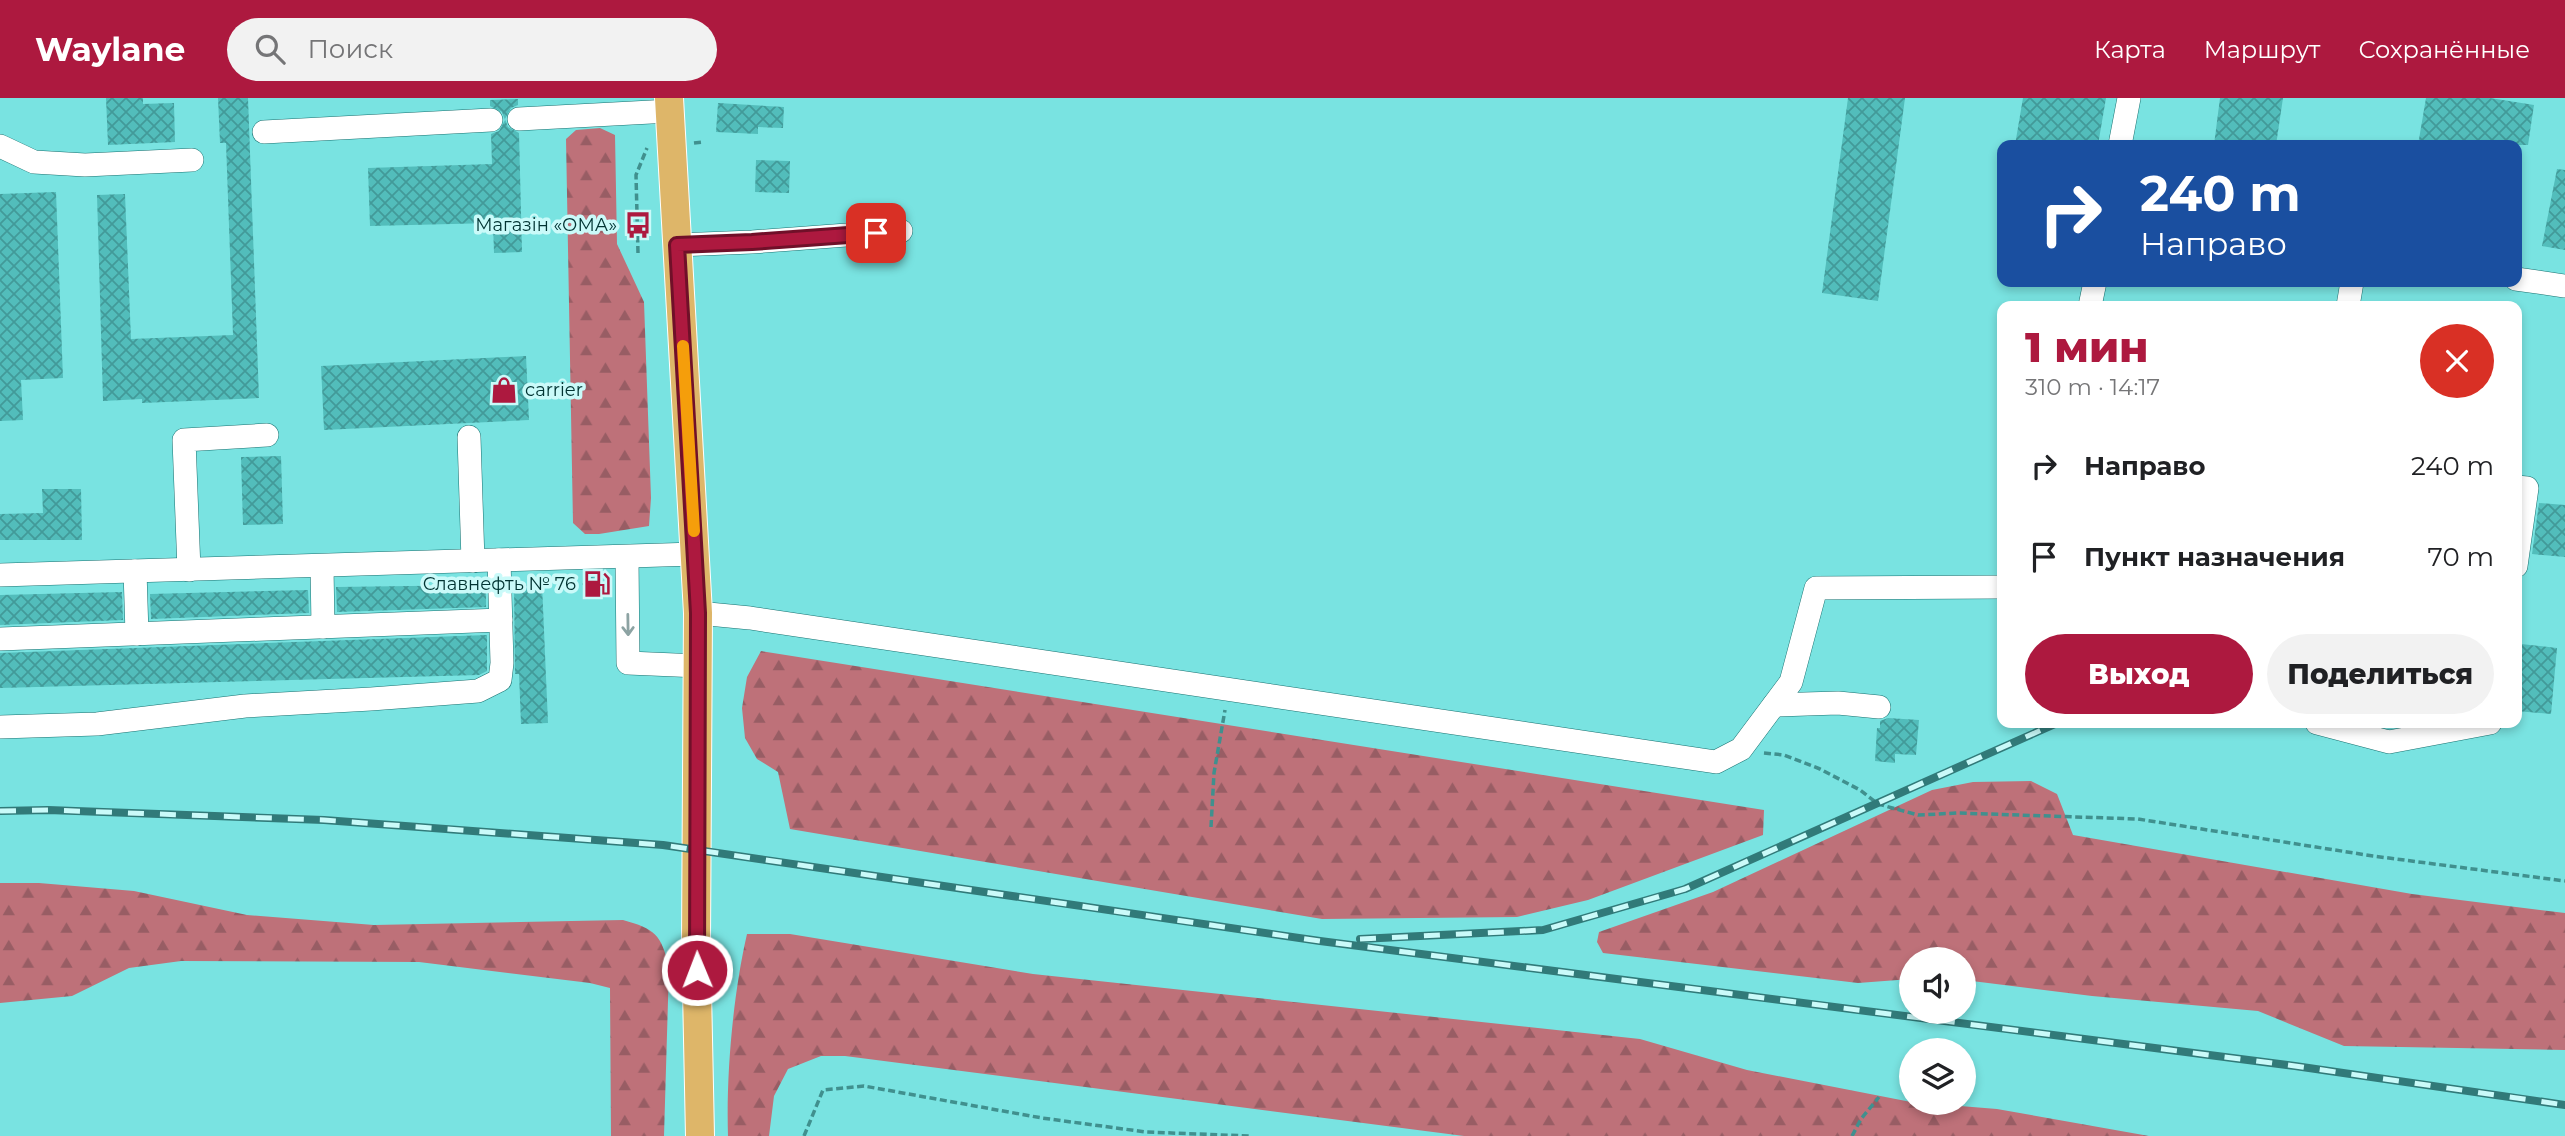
<!DOCTYPE html>
<html lang="ru">
<head>
<meta charset="utf-8">
<style>
	body { margin:0; font-family:Montserrat,sans-serif; background:#f2f2f2; color:#202124; height:100vh; display:flex; flex-direction:column; font-size:26px; white-space:nowrap }
	* { box-sizing:border-box; margin:0 }
	p { font-size:23px; color:#757577 }
	.icon { flex:none; width:38px; height:38px; fill:none; stroke:currentColor; stroke-width:2; stroke-linecap:round; stroke-linejoin:round }
	.map { position:relative; flex:1; overflow:hidden }
	.sheet { position:absolute; left:1997px; top:203px; width:525px; height:427px; display:flex; flex-direction:column; background:#fff; border-radius:14px; box-shadow:0 4px 10px #0003 }
	.sheet>* { flex:none }
	.hud { position:absolute; left:1997px; top:42px; width:525px; height:147px; border-radius:14px; box-shadow:0 4px 10px #0003; background:#1a4fa0; color:#fff; overflow:hidden }
	.fabs { position:absolute; left:1899px; top:849px; display:grid; gap:14px }
	.fabs a { display:grid; place-items:center; width:77px; height:77px; border-radius:50%; background:#fff; box-shadow:0 4px 10px #0003; font-size:35px }
	.pin { position:absolute; display:grid; place-items:center; width:60px; height:60px; color:#fff; margin:-30px; border-radius:14px; box-shadow:0 4px 10px #0006 }
	.me { position:absolute; width:77px; margin:-38px; rotate:359deg; stroke-linejoin:round; filter:drop-shadow(0 0 5px #0008) }
	.turn { display:flex; align-items:center; gap:24px; height:147px; padding:0 28px; font-size:32px }
	.turn .icon { width:91px; height:91px; stroke-width:2.5 }
	.turn b { display:block; font-size:49px; line-height:60px }
	.round { display:grid; place-items:center; flex:none; width:74px; height:74px; border-radius:37px; background:#f2f2f2 }
	.head { display:flex; align-items:center; justify-content:space-between; height:119px; padding:0 28px }
	h1 { font-size:42px; font-weight:800; line-height:52px; color:#ad193f }
	.cta { display:flex; gap:14px; margin-top:auto; padding:14px 28px }
	.cta a { flex:1; height:80px; border-radius:42px; background:#ad193f; color:#fff; font-size:28px; font-weight:800; line-height:80px; text-align:center }
	.cta a+a { background:#f2f2f2; color:#202124 }
	ul { padding:0; list-style:none }
	li { display:flex; align-items:center; gap:21px; height:91px; padding:0 28px }
	li div { flex:1 }
	li b { display:block; font-size:26px }
	li em { font-style:normal }
	header { display:flex; align-items:center; gap:42px; box-sizing:border-box; height:98px; padding:0 35px; background:#ad193f; color:#fff }
	header strong { font-size:33px }
	nav { display:flex; gap:38px; margin-inline-start:auto; font-size:24px }
	.search { width:490px; height:63px; background:#f2f2f2; display:flex; align-items:center; gap:18px; box-sizing:border-box; padding:0 24px; border-radius:38px; color:#757577; font-size:26px }
	.map>svg:first-child { display:block }
</style>
</head>
<body>
<header>
<strong>Waylane</strong>
<div class="search"><svg class="icon" aria-label="search" viewBox="0 0 24 24"><circle cx="10" cy="10" r="6"/><path d="M15 15l6 6"/></svg>Поиск</div>
<nav><a>Карта</a><a>Маршрут</a><a>Сохранённые</a></nav>
</header>
<div class="map">
<svg width="2565" height="1038" viewBox="0 0 2565 1038">
	<defs>
		<pattern id="forest-firs" width="22" height="20" patternUnits="userSpaceOnUse" patternTransform="scale(1.75)"><rect width="22" height="20" fill="#be7179"/><path d="M5 1l3.5 6h-7zM16 11l3.5 6h-7z" fill="#985d64"/></pattern>
		<pattern id="building-cross-hatch" width="8" height="8" patternUnits="userSpaceOnUse" patternTransform="scale(1.75)"><rect width="8" height="8" fill="#52bdbb"/><path d="M0 0l8 8M0 8l8-8" fill="none" stroke="#429a99"/></pattern>
	</defs>
	<rect width="100%" height="100%" fill="#79e3e1"/>
	<g fill="url(#forest-firs)">
		<path d="M600,30L615,37L617,146L644,204L651,400L649,428L599,436H585L573,425L566,41L576,32Z"/>
		<path d="M761,553L1764,712L1763,737L1588,802L1517,819L1322,821L790,731L778,674L757,661L745,640L742,610L747,579Z"/>
		<path d="M2031,683L2057,696L2073,737L2412,796L2565,815V952L2344,948L2258,913L2092,898L1964,882V861H1911V881L1858,885L1603,855L1597,844L1599,834L1713,794L1932,692L1973,684Z"/>
		<path d="M0,785H39L134,793L247,817L374,827L623,822C655,831 661,836 669,869L664,1038H611L610,890L590,885L419,864L181,863L129,870L72,898L0,905Z"/>
		<path d="M747,836H790L1033,876L1640,941L1747,972L1911,1004L1997,1011L2149,1038H1464L845,958H821L788,971L774,998L769,1038H728C726,976 733,897 747,836Z"/>
	</g>
	<g fill="url(#building-cross-hatch)">
		<path d="M106,0H143V6L174,5L175,44L108,47Z"/>
		<path d="M218,0H248L259,300L142,305V301L103,303L97,97L125,96L131,241L233,237L226,45H220Z"/>
		<path d="M1848,0H1905L1878,203L1822,195Z"/>
		<path d="M2023,0H2106L2098,47H2015Z"/>
		<path d="M2220,0H2283L2276,47H2214Z"/>
		<path d="M2426,0H2490L2534,7L2528,47H2418Z"/>
		<path d="M518,1V7L511,10L505,21L508,29L519,35L522,154L494,155L493,125L370,128L368,70L492,66L491,36L499,33L505,22L502,14L490,8V2Z"/>
		<path d="M718,5L784,9L783,30L758,29V36L716,34Z"/>
		<path d="M756,62L790,63L789,95L755,94Z"/>
		<path d="M2557,71L2565,72V152L2542,148Z"/>
		<path d="M56,94L63,280L21,282L23,322L0,323V96Z"/>
		<path d="M526,258L529,322L324,332L321,268Z"/>
		<path d="M281,358L283,426L243,427L241,359Z"/>
		<path d="M42,391H81L82,442H0V416L43,415Z"/>
		<path d="M2539,405L2565,407V459L2532,456Z"/>
		<path d="M597,475L608,490L593,501L582,486Z"/>
		<path d="M542,486L548,625L521,626L519,576H515L514,487Z"/>
		<path d="M486,487V509L337,514L336,489Z"/>
		<path d="M308,492L309,515L151,521L150,496Z"/>
		<path d="M122,494L123,522L0,527V497Z"/>
		<path d="M487,537V573L479,577L0,590V555Z"/>
		<path d="M2521,546L2557,550L2551,616L2516,613Z"/>
		<path d="M1888,620L1919,622L1916,657L1895,656V665L1875,663L1877,630H1880V623Z"/>
	</g>
	<g fill="none" stroke-linecap="round" stroke-linejoin="round">
		<defs>
			<g id="minor">
				<path d="M519,21L670,13"/>
				<path d="M264,34L491,22"/>
				<path d="M2120,47L2129,0"/>
				<path d="M0,48L34,64L85,67L192,62"/>
				<path d="M677,147L752,144L901,133"/>
				<path d="M2516,181L2565,188"/>
				<path d="M2090,208L2095,184"/>
				<path d="M2348,208L2352,184"/>
				<path d="M469,339L473,463"/>
				<path d="M2516,389L2527,390L2516,468"/>
				<path d="M627,459L628,565L699,568"/>
				<path d="M322,468L323,529"/>
				<path d="M189,472L184,342L267,337"/>
				<path d="M135,473L137,536"/>
				<path d="M0,477L695,456"/>
				<path d="M698,515L750,520L1716,664L1741,651L1791,584L1816,490L2002,489"/>
				<path d="M0,541L501,522"/>
				<path d="M1774,607L1838,605L1879,609"/>
				<path d="M2317,625L2389,644L2490,625"/>
				<path d="M0,629L97,626L245,608L371,601L478,593L500,582L502,565L499,462"/>
			</g>
			<path id="major" d="M669,0L698,515L696,844L700,1038"/>
		</defs>
		<use href="#minor" stroke="#187170" stroke-width="24"/>
		<use href="#major" stroke="#fff" stroke-width="30"/>
		<g stroke="#40908e" stroke-width="3.5" stroke-dasharray="7 3.5" stroke-linecap="butt">
			<path d="M694,45L704,44"/>
			<path d="M638,155L636,77L647,50"/>
			<path d="M1764,655L1784,657L1820,671L1860,692L1878,706L1918,717L1958,715L2138,721L2373,758L2565,783"/>
			<path d="M1211,729L1214,675L1225,612"/>
			<path d="M804,1038L823,992L864,988L1042,1020L1146,1034L1249,1038"/>
			<path d="M1852,1038L1861,1021L1879,999"/>
		</g>
		<use href="#minor" stroke="#fff" stroke-width="23"/>
		<use href="#major" stroke="#deb669" stroke-width="28"/>
		<defs>
			<g id="rail">
				<path d="M0,713L48,712L324,722L663,747L1320,843L2295,968L2565,1007"/>
				<path d="M1360,841L1543,832L1685,791L2057,625"/>
			</g>
		</defs>
		<use href="#rail" stroke="#317a79" stroke-width="8"/>
		<use href="#rail" stroke="#cafaf9" stroke-width="5" stroke-dasharray="16" stroke-linecap="butt"/>
	</g>
	<defs><path id="oneway-shaft" d="M-6 0H5M1.5-3L5.5 0L1.5 3" fill="none" stroke-width="1.6" stroke-linecap="round" stroke-linejoin="round" transform="scale(1.75)"/></defs>
	<use stroke="#8da3a3" href="#oneway-shaft" transform="translate(628 527) rotate(89)"/>
	<g fill="none" stroke-linecap="round" stroke-linejoin="round">
		<defs>
			<path id="route" d="M697,872L698,515L677,147L752,144L876,135"/>
		</defs>
		<use href="#route" stroke="#701029" stroke-width="18"/>
		<use href="#route" stroke="#ad193f" stroke-width="12"/>
		<path stroke="#f59e0b" stroke-width="12" d="M683,248L694,433"/>
	</g>
	<defs>
		<symbol id="bus-bare" viewBox="-9 -9 18 18"><path d="M-5-6H5V4H4V6H2V4H-2V6H-4V4H-5ZM-3.5-4V0h7V-4ZM-3.5 1.2v1.5H-2V1.2ZM2 1.2v1.5H3.5V1.2Z" fill="#ad193f" stroke="#cafaf9" stroke-width="2.5" paint-order="stroke"/></symbol>
		<symbol id="shop-bare" viewBox="-9 -9 18 18"><path d="M-5-2.5h2.3a2.7 3.5 0 0 1 5.4 0H5L5.5 6h-11ZM-1.5-2.5h3a1.5 2.3 0 0 0-3 0Z" fill="#ad193f" stroke="#cafaf9" stroke-width="2.5" paint-order="stroke"/></symbol>
		<symbol id="fuel-bare" viewBox="-9 -9 18 18"><path d="M-5.5-6h7V0h2V4h1.3V-2.5L3-4.5l.8-.8L6-3V5H2.5V1h-1V6h-7ZM-4.2-4.7v3.2H.2V-4.7Z" fill="#ad193f" stroke="#cafaf9" stroke-width="2.5" paint-order="stroke"/></symbol>
	</defs>
	<g fill-rule="evenodd">
		<use href="#bus-bare" x="619" y="108" width="38" height="38"/>
		<use href="#shop-bare" x="485" y="273" width="38" height="38"/>
		<use href="#fuel-bare" x="578" y="467" width="38" height="38"/>
	</g>
	<g text-anchor="middle" dominant-baseline="central" stroke-width="7" stroke-linejoin="round" paint-order="stroke">
		<g font-size="18" fill="#013332" stroke="#cafaf9" text-anchor="end">
			<text x="617" y="127">Магазін «ОМА»</text>
			<text x="525" y="292" text-anchor="start">carrier</text>
			<text x="576" y="486">Славнефть № 76</text>
		</g>
	</g>
</svg>
<div class="fabs">
<a><svg class="icon" aria-label="sound" viewBox="0 0 24 24"><path d="M4 9h4l5-4v14l-5-4H4zM17 9q2 3 0 6"/></svg></a>
<a><svg class="icon" aria-label="layers" viewBox="0 0 24 24"><path d="M12 4l9 5-9 5-9-5zM3 14l9 5 9-5"/></svg></a>
</div>
<div class="pin" style="left:876px;top:135px;background:#d93025"><svg class="icon" aria-label="arrive" viewBox="0 0 24 24"><path d="M6 21V4h12l-3 4 3 4H6"/></svg></div>
<svg class="me" style="left:697px;top:872px" viewBox="-20 -20 40 40"><circle r="17" fill="#ad193f" stroke="#fff" stroke-width="3"/><path d="M0-11L8 9 0 5-8 9z" fill="#fff"/></svg>
<div class="hud">
<div class="turn"><svg class="icon" aria-label="right" viewBox="0 0 24 24"><path d="M7 20v-9h11M14 6l5 5-5 5"/></svg><div><b>240 m</b>Направо</div></div>
</div>
<section class="sheet">
<div class="head"><div><h1>1 мин</h1><p>310 m · 14:17</p></div><a class="round" style="background:#d93025;color:#fff"><svg class="icon" aria-label="close" viewBox="0 0 24 24"><path d="M6 6l12 12M18 6L6 18"/></svg></a></div>
<ul>
<li><svg class="icon" aria-label="right" viewBox="0 0 24 24"><path d="M7 20v-9h11M14 6l5 5-5 5"/></svg><div><b>Направо</b></div><em>240 m</em></li>
<li><svg class="icon" aria-label="arrive" viewBox="0 0 24 24"><path d="M6 21V4h12l-3 4 3 4H6"/></svg><div><b>Пункт назначения</b></div><em>70 m</em></li>
</ul>
<div class="cta"><a>Выход</a><a>Поделиться</a></div>
</section>
</div>
</body>
</html>
